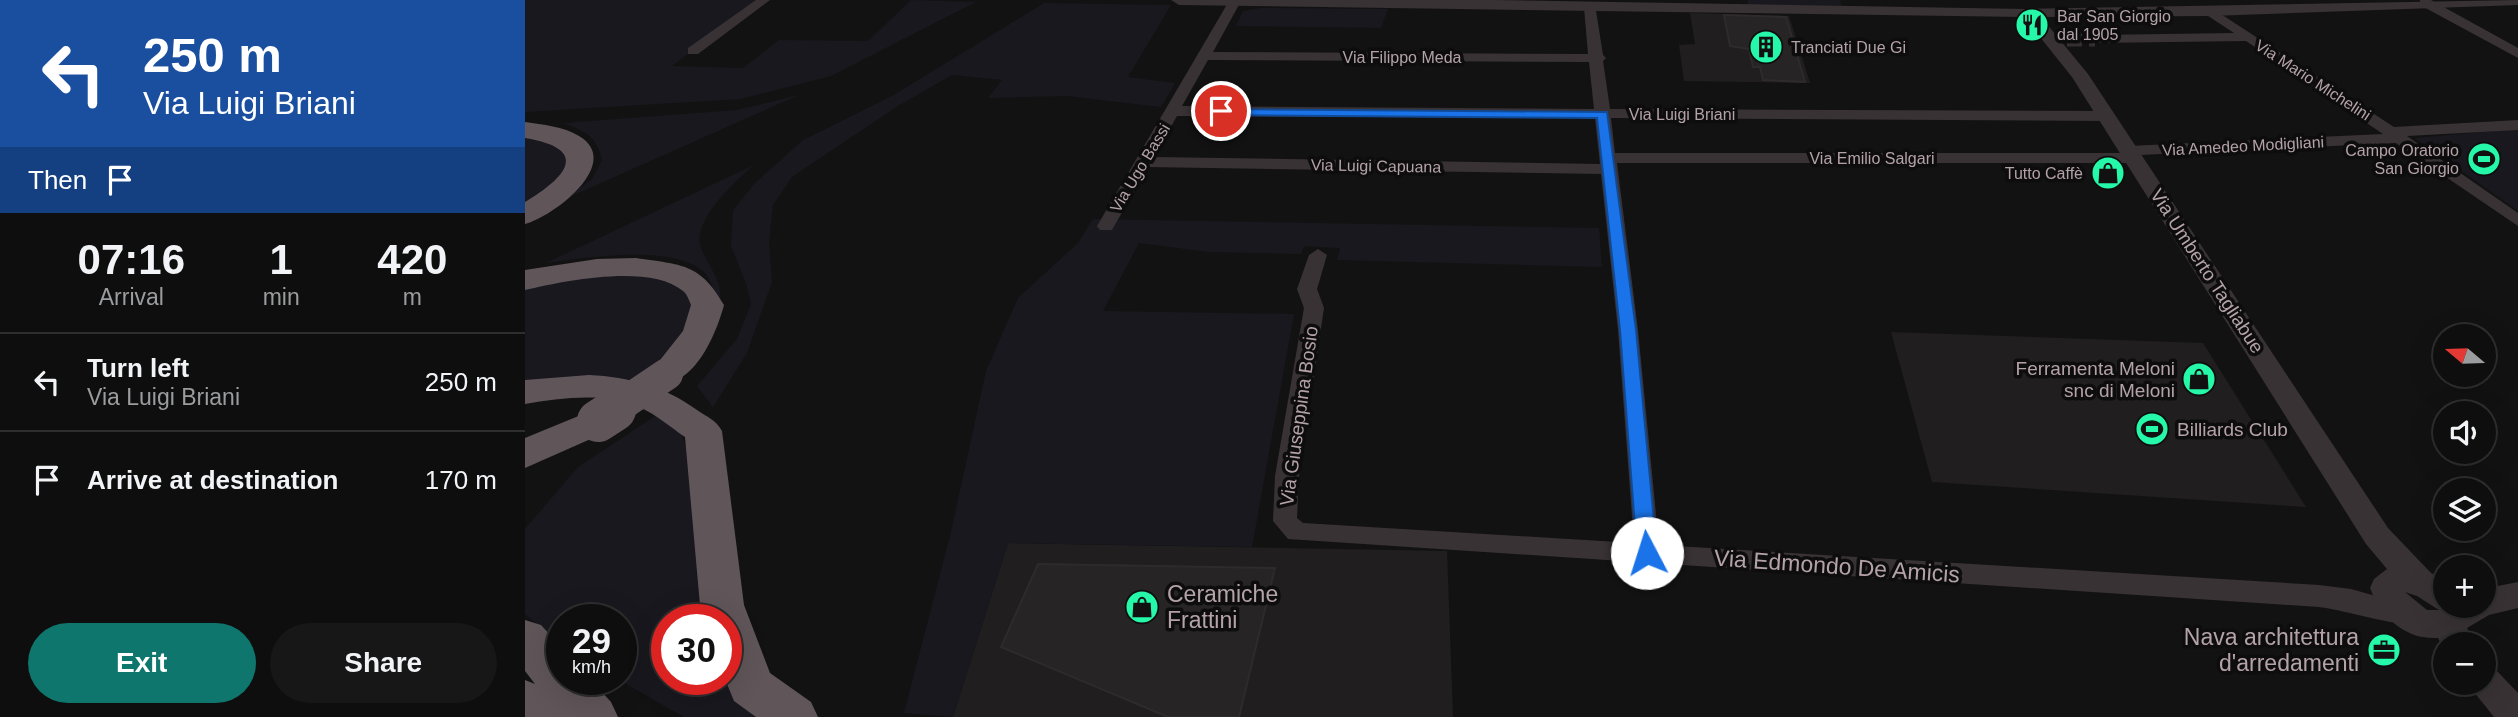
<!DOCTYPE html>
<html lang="en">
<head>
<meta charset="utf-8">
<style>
	body { margin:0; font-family:Helvetica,sans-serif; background:#171717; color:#f1f3f6; height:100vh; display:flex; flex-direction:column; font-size:26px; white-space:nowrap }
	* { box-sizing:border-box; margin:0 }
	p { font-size:23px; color:#9b9c9e }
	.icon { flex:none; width:38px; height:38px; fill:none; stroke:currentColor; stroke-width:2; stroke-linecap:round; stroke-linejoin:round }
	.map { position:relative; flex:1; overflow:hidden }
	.sheet { display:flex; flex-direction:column; background:#0e0e0e; width:525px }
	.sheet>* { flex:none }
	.banner { background:#1a4fa0; color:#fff; overflow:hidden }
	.needle { width:46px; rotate:289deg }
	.fabs { position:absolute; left:1908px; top:324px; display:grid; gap:14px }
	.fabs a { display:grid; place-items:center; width:63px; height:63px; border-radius:50%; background:#0e0e0e; box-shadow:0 7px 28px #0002,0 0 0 2px #2e2e2e; font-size:35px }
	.speed { position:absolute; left:21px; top:604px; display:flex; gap:14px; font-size:35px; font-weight:700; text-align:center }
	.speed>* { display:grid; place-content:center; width:91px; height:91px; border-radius:50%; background:#0e0e0e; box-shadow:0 7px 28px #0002,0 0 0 2px #2e2e2e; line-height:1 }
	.speed small { font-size:18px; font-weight:400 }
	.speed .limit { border:10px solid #d22; background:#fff; color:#111 }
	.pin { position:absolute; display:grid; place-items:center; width:60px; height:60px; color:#fff; margin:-30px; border:4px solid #fff; border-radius:50%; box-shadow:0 2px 7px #0007 }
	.me { position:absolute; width:77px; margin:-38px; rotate:355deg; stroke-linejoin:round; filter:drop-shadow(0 0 5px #0008) }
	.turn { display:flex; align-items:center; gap:24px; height:147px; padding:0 28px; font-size:32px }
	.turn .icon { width:91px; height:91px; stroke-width:2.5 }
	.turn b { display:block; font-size:49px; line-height:60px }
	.then { display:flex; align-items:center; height:66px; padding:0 28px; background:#0003; gap:14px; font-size:26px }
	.eta { display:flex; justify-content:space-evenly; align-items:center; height:119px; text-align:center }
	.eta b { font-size:42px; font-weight:700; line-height:49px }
	.action { display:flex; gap:14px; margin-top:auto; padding:14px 28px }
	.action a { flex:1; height:80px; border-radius:42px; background:#0f766e; color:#fff; font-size:28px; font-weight:700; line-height:80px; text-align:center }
	.action a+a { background:#171717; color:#f1f3f6 }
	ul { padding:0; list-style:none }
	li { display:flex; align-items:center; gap:21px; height:98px; padding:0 28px; border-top:2px solid #2e2e2e }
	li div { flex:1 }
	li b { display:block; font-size:26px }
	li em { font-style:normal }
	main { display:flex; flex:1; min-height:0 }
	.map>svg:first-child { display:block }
</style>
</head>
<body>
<main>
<section class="sheet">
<div class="banner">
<div class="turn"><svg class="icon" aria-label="left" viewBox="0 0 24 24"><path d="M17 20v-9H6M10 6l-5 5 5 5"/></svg><div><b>250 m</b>Via Luigi Briani</div></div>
<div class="then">Then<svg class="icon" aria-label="arrive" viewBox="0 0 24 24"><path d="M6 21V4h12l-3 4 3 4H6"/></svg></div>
</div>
<div class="eta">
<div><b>07:16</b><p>Arrival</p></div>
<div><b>1</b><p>min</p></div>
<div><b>420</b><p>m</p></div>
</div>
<ul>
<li><svg class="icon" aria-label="left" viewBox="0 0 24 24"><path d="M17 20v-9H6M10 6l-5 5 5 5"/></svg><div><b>Turn left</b><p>Via Luigi Briani</p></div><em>250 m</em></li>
<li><svg class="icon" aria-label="arrive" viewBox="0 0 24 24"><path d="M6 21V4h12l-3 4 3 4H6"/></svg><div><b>Arrive at destination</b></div><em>170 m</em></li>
</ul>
<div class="action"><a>Exit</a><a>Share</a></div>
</section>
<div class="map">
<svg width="1993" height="717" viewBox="0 0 1993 717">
	<rect width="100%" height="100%" fill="#131212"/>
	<g fill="#201e1e">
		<path d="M1165,13L1264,16L1285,83L1159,81L1154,45L1170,44Z"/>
		<path d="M1366,332L1678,343L1781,507L1407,482Z"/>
		<path d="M483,543L922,551L928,717H428Z"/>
	</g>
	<g fill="#18181e">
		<path d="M0,0H235L147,66L218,68L254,40L343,41L386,0L451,2L306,76L216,99L0,112Z"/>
		<path d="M1223,0H1315L1317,7L1223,6Z"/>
		<path d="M519,3L646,5L603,77L650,83L636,107L542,96L463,98L477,80L427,75L373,106L267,177L248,205L244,242L247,282L222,353L188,407L172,386L212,339L226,304L222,286L206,246L208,210L230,183L278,140L367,96Z"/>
		<path d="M735,8L863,9L856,28L711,26L718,11Z"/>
		<path d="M274,95L40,199L67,179L77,160C72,136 60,131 38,123L212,110Z"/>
		<path d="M1993,129V211L1890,138Z"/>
		<path d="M0,134L18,136L46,158L39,176L0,207Z"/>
		<path d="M229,165C211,180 166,221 176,248C187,274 198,278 195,308C191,298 187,281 180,273C149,243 60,258 21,263Z"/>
		<path d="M568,219L1074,228L1077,267L812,260L815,248L779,246L776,254L684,252L614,243L578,311L769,314L727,547L483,543L428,717L379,713L426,532L461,371L493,298L553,243Z"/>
		<path d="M42,273L129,274L151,285L167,299L169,318L122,380L61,377L0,383V282Z"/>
		<path d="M133,414C138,418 147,421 151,426C173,449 179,583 182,619L142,620V679H201L244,717H159L92,679H96V620H37V646L0,614V529L53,467Z"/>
	</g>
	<g fill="#272425" stroke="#2f2b2c" stroke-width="2">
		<path d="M1199,15L1261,17L1280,82L1238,80L1235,67H1228L1224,49L1205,46Z"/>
		<path d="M513,564L750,568L714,717H643L476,647Z"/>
	</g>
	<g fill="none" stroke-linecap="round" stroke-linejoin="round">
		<path stroke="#332f30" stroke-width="15" stroke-dasharray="15 7" stroke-linecap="butt" d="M1542,39H1570"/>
		<g fill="#383234" fill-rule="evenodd">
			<path d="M231,0H245L173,54H163V48Z"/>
			<path d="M1895,0H1906L1993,48V58L1895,5Z"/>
			<path d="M704,1H716L688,52L1063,54L1059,7L1070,4L1078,55L1081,58L1078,61L1085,109L1581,111L1589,116L1581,121L1086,118L1090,153H1597L1598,148L1604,146L1858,134L1721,41L1570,43L1563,39L1570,35L1709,33L1680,14L1678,11L1685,7L1869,127L1993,120V130L1882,136L1993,213V226L1871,143L1615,155V161L1609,163H1092L1113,330L1134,545L1794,585L1826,589L1889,607L1893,615L1889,623C1876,628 1815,609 1794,607L763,539L748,521L750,476L779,308L772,289L784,255L793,249L802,255L792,289L799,308L774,476L772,518L778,523L1109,543L1093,330L1076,174L623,167L587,230H575L572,226ZM683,60L1064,62L1069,109L657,106ZM652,116L1070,118L1075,164L629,157Z"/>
			<path d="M1528,35H1542L1549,39L1542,43L1523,42V36Z"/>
		</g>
		<g fill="#383234" fill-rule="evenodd">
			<path d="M646,0H969L1499,9L1993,0V5L1685,16L1516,17L1563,74L1863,528L1906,573L1920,580V606H1958V589L1993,582V608L1964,615L1942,628L1950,644H1920V652L1913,638C1880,640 1856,617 1845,588L1849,579L1862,569L1841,544L1547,77L1499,17L654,5ZM1880,592L1892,596L1914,610H1902Z"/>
			<path d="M1958,666L1971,670L1993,693V717H1969L1941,682H1958Z"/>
		</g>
		<g fill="#60565a" fill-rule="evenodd">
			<path d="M0,122C18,125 38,126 54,136C99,163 28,217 0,224V202C42,177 66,149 0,138Z"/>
			<path d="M111,258C157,265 175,263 199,305C191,335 167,392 129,382L124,374L158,331L166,305C164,300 162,294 158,291C125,263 38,281 0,290V270L72,259Z"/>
			<path d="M64,375C105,377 139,386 172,410C182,417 191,420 197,431L219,605L245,673L286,702L293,717H231L209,701L200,679L201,620H180L175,605L160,437C145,427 131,414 114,407C80,392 36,398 0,404V380Z"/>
			<path d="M73,408L86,412L92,421L86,430L0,468V438Z"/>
			<path d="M0,620L16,625L37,648V679H65L86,702L93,717H0V680L10,684L0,671Z"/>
		</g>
		<path stroke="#60565a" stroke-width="32" d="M87,411L142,374"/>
		<path stroke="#60565a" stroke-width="42" d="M73,421L90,410"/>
	</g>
	<path fill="#1a73e8" stroke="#114b97" stroke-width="2" d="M692,109L1082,112L1111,330L1132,553L1129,559H1115L1112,553L1095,330L1072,118L696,115L692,114Z"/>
	<defs>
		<symbol id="restaurant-disc" viewBox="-11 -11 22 22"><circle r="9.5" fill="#25f8a9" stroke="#0e0d0d"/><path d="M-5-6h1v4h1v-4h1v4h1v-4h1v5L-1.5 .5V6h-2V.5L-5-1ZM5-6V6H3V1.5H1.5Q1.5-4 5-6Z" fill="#111"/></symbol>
		<symbol id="building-disc" viewBox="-11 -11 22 22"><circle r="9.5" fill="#25f8a9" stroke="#0e0d0d"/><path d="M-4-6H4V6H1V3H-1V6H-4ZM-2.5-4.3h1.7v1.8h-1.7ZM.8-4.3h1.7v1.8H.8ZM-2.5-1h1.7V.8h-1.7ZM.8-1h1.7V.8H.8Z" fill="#111"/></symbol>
		<symbol id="stadium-disc" viewBox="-11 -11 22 22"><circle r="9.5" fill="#25f8a9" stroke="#0e0d0d"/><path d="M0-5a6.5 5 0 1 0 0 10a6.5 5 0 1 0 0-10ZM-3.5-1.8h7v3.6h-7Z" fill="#111"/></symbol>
		<symbol id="shop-disc" viewBox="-11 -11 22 22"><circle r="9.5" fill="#25f8a9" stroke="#0e0d0d"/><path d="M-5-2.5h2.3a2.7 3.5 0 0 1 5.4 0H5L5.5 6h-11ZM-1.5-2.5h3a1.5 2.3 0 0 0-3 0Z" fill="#111"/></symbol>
		<symbol id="office-disc" viewBox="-11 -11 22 22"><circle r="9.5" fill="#25f8a9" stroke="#0e0d0d"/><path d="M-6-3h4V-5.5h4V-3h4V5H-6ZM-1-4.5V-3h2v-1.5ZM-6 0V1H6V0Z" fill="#111"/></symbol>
	</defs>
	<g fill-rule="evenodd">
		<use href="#restaurant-disc" x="1488" y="6" width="38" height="38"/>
		<use href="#building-disc" x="1222" y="28" width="38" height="38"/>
		<use href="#stadium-disc" x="1940" y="140" width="38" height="38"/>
		<use href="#shop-disc" x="1564" y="154" width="38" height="38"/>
		<use href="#shop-disc" x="1655" y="360" width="38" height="38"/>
		<use href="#stadium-disc" x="1608" y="410" width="38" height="38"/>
		<use href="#shop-disc" x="598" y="588" width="38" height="38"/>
		<use href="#office-disc" x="1840" y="631" width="38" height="38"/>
	</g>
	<g text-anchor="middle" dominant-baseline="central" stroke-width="7" stroke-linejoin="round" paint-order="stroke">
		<g font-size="16" fill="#b4a2a9" stroke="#0e0d0d" text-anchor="start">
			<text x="1532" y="16">Bar San Giorgio<tspan x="1532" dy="18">dal 1905</tspan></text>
			<text x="1266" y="47">Tranciati Due Gi</text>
			<text x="1934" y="150" text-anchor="end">Campo Oratorio<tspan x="1934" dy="18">San Giorgio</tspan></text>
			<text x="1558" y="173" text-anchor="end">Tutto Caffè</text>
		</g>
		<g font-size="16" fill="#b4a2a9" stroke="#0e0d0d">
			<text x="877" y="57">Via Filippo Meda</text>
			<text transform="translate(1788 80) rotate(33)">Via Mario Michelini</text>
			<text x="1157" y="114">Via Luigi Briani</text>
			<text transform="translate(1718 146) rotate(-3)">Via Amedeo Modigliani</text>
			<text x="1347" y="158">Via Emilio Salgari</text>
			<text transform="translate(851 166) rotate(1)">Via Luigi Capuana</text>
			<text transform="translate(615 168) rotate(-59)">Via Ugo Bassi</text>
		</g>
		<g font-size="19" fill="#b4a2a9" stroke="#0e0d0d">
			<text transform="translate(1682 271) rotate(57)">Via Umberto Tagliabue</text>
			<text transform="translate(774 416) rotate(-82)">Via Giuseppina Bosio</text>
		</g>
		<g font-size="19" fill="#b4a2a9" stroke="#0e0d0d" text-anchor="end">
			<text x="1650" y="368">Ferramenta Meloni<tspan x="1650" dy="22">snc di Meloni</tspan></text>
			<text x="1652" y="429" text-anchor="start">Billiards Club</text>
		</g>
		<g font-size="23" fill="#b4a2a9" stroke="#0e0d0d">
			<text transform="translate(1312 566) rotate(4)">Via Edmondo De Amicis</text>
		</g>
		<g font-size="23" fill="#b4a2a9" stroke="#0e0d0d" text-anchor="start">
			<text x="642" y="594">Ceramiche<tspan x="642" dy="26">Frattini</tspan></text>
			<text x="1834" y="637" text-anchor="end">Nava architettura<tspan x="1834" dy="26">d'arredamenti</tspan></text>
		</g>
	</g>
</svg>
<div class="fabs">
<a><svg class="needle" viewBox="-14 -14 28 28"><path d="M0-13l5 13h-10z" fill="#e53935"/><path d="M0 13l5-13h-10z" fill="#9b9c9e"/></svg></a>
<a><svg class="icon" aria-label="sound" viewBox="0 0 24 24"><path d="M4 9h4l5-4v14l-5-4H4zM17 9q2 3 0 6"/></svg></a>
<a><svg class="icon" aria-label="layers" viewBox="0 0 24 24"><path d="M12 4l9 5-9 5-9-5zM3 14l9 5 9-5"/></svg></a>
<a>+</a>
<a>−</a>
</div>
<div class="speed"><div>29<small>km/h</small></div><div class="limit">30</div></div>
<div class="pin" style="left:696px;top:111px;background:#d93025"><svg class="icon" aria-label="arrive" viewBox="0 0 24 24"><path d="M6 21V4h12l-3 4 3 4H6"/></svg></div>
<svg class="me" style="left:1122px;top:553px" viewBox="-20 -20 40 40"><circle r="19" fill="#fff"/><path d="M0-13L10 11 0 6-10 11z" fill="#1a73e8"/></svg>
</div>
</main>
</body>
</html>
